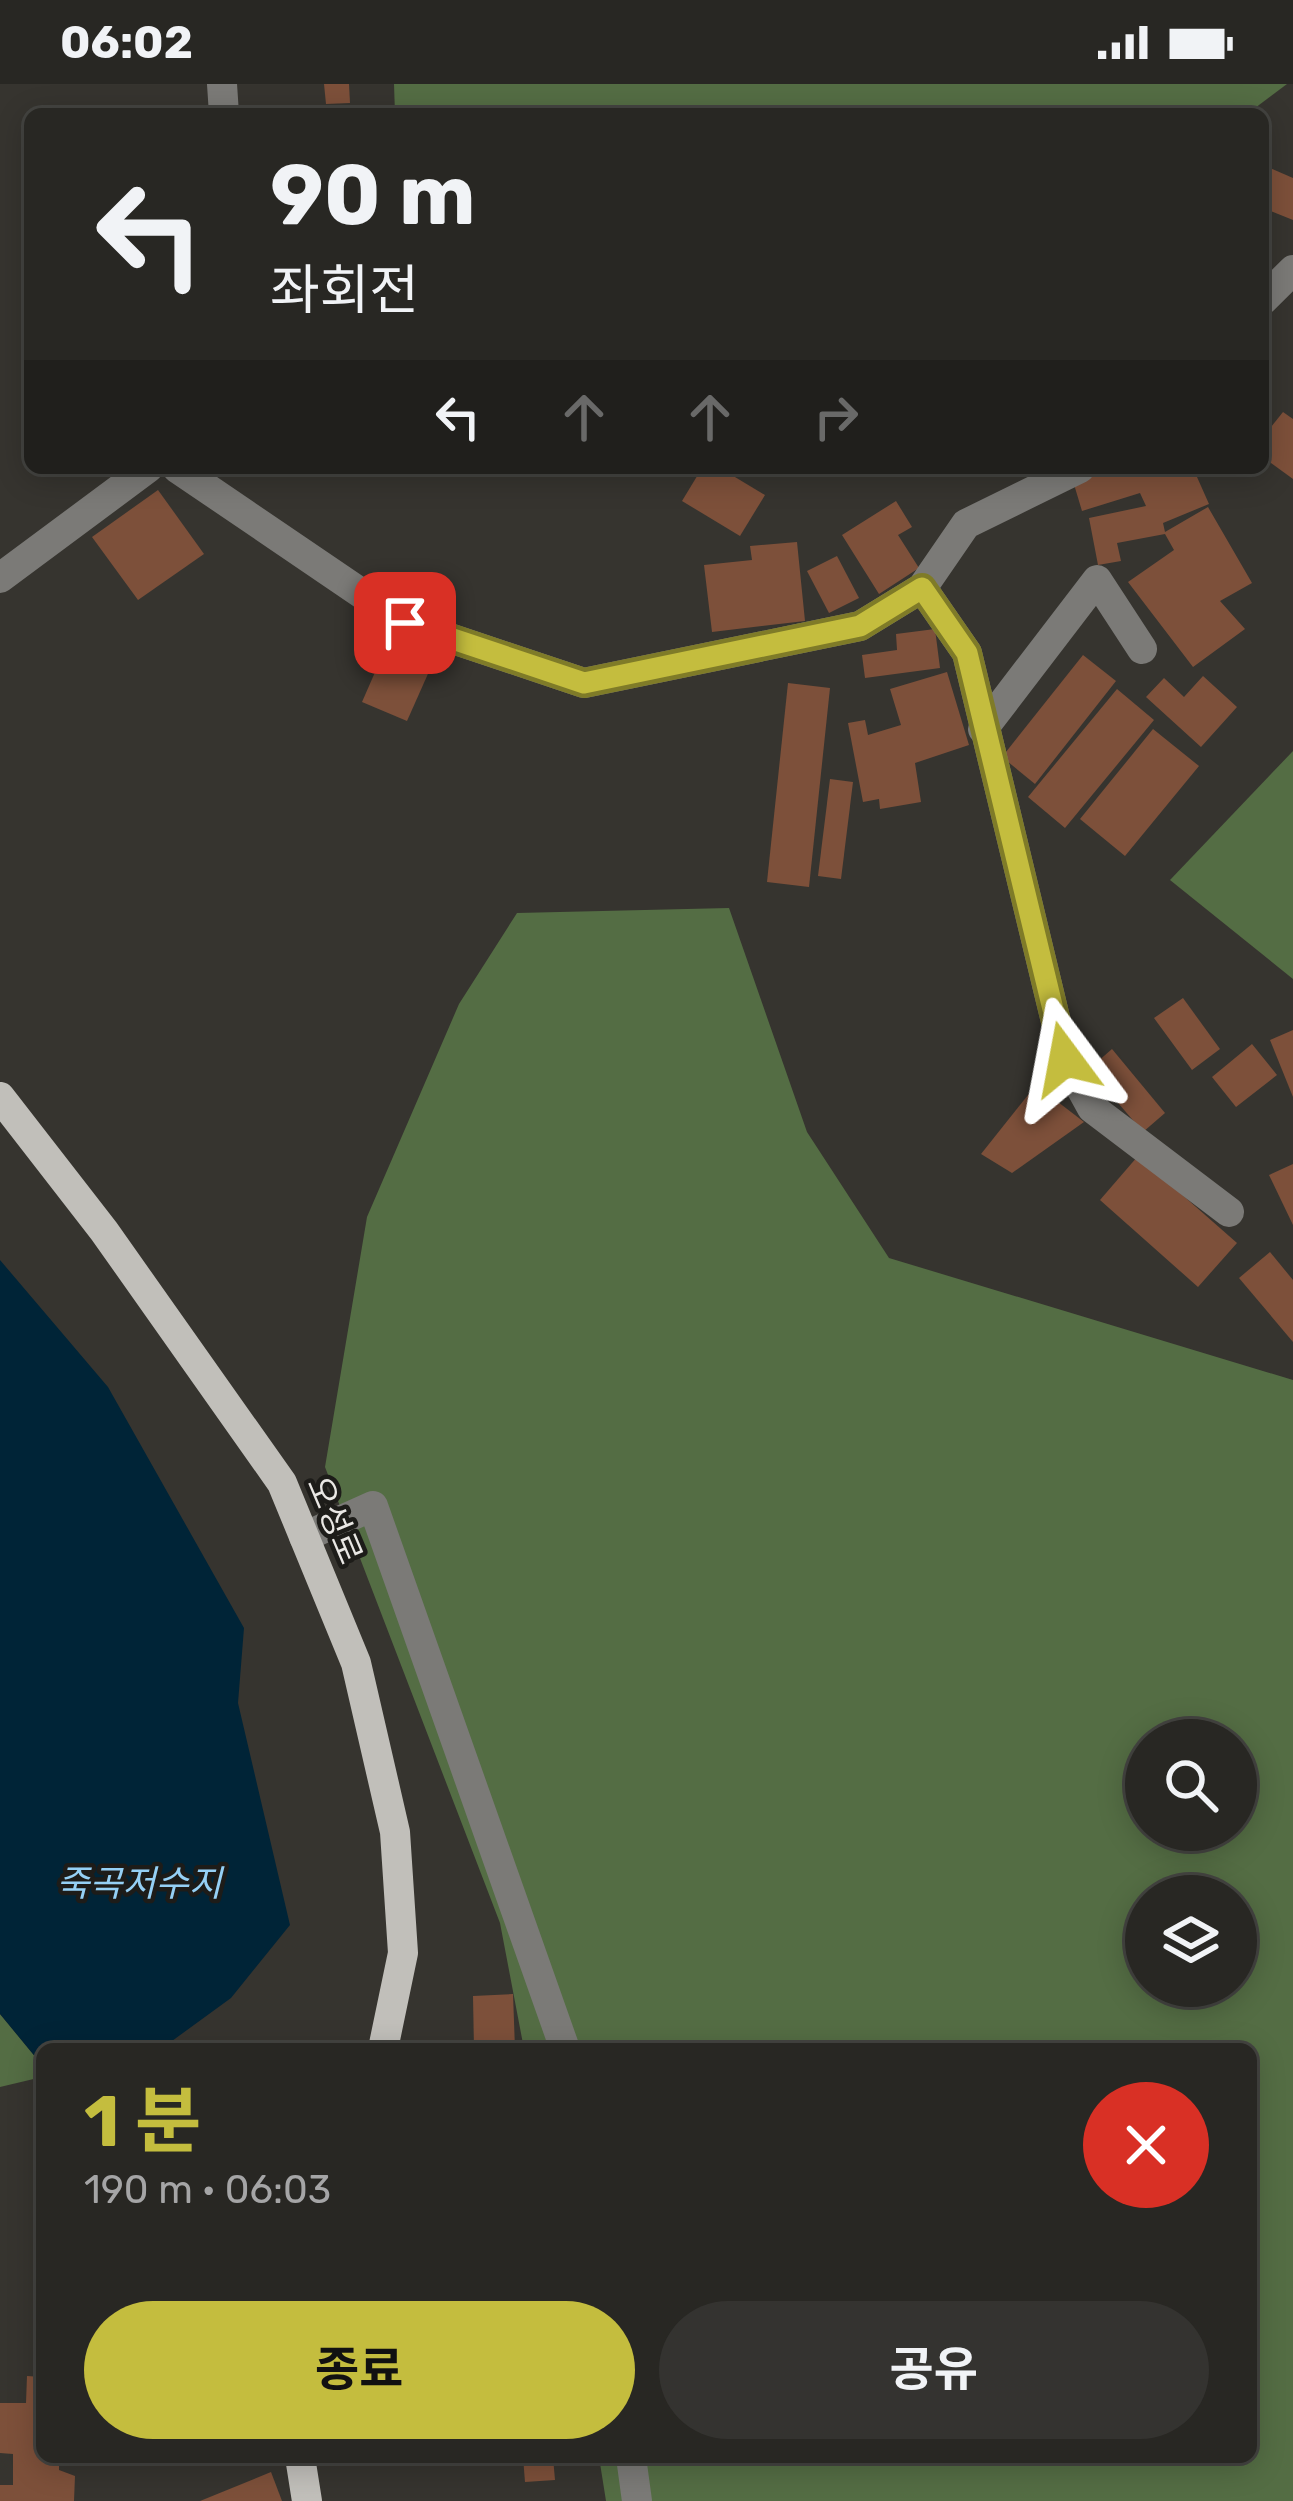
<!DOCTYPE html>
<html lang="ko">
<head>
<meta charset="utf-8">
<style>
	body { margin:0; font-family:Rubik,"Noto Sans KR",sans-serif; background:#343330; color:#f1f3f6; height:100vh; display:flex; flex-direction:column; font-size:45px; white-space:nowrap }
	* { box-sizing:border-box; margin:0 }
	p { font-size:39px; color:#a5a5a6 }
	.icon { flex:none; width:66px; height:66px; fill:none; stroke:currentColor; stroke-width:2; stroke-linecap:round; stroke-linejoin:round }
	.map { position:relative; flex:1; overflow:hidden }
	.details { position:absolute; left:36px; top:1959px; width:1221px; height:420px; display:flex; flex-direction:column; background:#282723; border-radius:18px; box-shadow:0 6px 30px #0003,0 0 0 3px #444441 }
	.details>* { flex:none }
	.banner { position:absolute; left:24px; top:24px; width:1245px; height:366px; border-radius:18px; box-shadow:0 6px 30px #0003,0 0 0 3px #444441; background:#282723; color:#f1f3f6; overflow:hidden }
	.buttons { position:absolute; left:1125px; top:1635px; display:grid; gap:24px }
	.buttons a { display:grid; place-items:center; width:132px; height:132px; border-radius:50%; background:#282723; box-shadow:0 6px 30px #0003,0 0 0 3px #444441; font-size:60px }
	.pin { position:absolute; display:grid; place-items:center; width:102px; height:102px; color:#fff; margin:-51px; border-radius:24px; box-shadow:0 6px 18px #0006 }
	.me { position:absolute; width:132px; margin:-66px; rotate:347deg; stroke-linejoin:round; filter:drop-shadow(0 0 9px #0008) }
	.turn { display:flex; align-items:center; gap:42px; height:252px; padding:0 48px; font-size:54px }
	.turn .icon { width:156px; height:156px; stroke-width:2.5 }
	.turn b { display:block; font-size:84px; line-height:102px }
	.lanes { display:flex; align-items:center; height:114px; padding:0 48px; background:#0003; justify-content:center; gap:60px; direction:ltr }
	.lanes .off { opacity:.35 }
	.round { display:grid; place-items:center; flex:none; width:126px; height:126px; border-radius:63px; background:#343330 }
	.overview { display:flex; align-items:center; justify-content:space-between; height:204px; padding:0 48px }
	h1 { font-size:72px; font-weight:700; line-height:90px; color:#c4bd3e }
	.cta { display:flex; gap:24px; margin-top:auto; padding:24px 48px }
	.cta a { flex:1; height:138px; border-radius:72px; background:#c4bd3e; color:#111; font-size:48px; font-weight:700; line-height:138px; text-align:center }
	.cta a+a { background:#343330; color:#f1f3f6 }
	.status { display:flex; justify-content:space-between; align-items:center; height:84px; padding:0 60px; background:#282723; direction:ltr }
	.status svg { height:33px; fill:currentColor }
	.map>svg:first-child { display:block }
</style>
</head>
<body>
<div class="status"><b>06:02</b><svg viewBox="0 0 49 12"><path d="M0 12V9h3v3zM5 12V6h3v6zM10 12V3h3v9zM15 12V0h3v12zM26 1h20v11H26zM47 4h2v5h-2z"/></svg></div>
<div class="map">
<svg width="1293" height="2417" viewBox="0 0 1293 2417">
	<rect width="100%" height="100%" fill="#36342f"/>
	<g fill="#546d44" fill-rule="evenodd">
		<path d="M394,0H1287L1247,30H395Z"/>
		<path d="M1293,667V895L1170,796Z"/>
		<path d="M729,824L807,1048L889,1174L1293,1296V2417H606L599,2373H1251V1965H524L500,1839L325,1383L367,1133L459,920L517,829ZM1146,1656H1236V1746H1146ZM1146,1812H1236V1902H1146Z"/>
		<path d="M0,1930L42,1981V1993L0,2003Z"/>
	</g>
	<path fill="#002437" d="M0,1176L108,1303L244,1544L238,1619L290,1841L231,1914L161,1965H42V1981L0,1930Z"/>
	<g fill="#7d503a">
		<path d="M324,0H349L350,19L326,20Z"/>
		<path d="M1263,81L1293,94V136L1263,124Z"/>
		<path d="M1283,328L1293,335V395L1263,373V353Z"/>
		<path d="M702,384H720L765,411L740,452L682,417Z"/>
		<path d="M1116,384H1193L1209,420L1163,439L1165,448L1208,423L1252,499L1220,517L1245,545L1193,583L1128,498L1174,466L1165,450L1117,459L1121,477L1098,481L1089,434L1146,422L1140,409L1082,427L1073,397Z"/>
		<path d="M158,406L204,470L138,516L92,453Z"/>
		<path d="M896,417L912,443L898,451L919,484L879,510L842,451Z"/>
		<path d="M797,458L805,537L712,548L704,481L752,476L750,462Z"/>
		<path d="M837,472L859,514L829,529L807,487Z"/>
		<path d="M935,545L940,584L865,594L862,571L897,566L896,550Z"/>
		<path d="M390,554L435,574L407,637L362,618Z"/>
		<path d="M1083,571L1116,597L1035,700L1002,673Z"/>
		<path d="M947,588L969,661L915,679L921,718L880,725L879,715L863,718L848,639L865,636L868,651L901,641L890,605Z"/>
		<path d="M1203,592L1237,623L1201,663L1146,613L1164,594L1184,613Z"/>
		<path d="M788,599L830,604L809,803L767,798Z"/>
		<path d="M1117,605L1154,636L1065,744L1028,713Z"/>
		<path d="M1153,645L1199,682L1125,772L1080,735Z"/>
		<path d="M830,695L853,698L841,795L818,792Z"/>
		<path d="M1183,914L1220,965L1192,986L1154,934Z"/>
		<path d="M1293,946V1013L1270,956Z"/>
		<path d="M1252,960L1277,991L1236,1023L1212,993Z"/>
		<path d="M1112,965L1165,1029L1143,1048L1089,985Z"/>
		<path d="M1036,1001L1084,1038L1012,1089L981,1070Z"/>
		<path d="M1138,1072L1237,1159L1198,1203L1100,1116Z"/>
		<path d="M1293,1080V1141L1269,1091Z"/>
		<path d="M1270,1168L1293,1196V1258L1239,1194Z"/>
		<path d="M513,1910L515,1965H474L473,1912Z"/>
		<path d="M27,2292L42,2293V2373H59V2386L75,2392L74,2417H0V2401H13V2370L0,2369V2319H26Z"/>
		<path d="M523,2373H553L555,2396L525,2398Z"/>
		<path d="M271,2388L282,2417H200Z"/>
	</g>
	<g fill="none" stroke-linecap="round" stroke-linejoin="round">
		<g stroke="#7b7a77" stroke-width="30">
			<path d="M222,0L224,30"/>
			<path d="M1263,216L1293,186"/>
			<path d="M177,384L405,539L584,599L860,542L922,504L966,440L1080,384"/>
			<path d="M0,494L148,384"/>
			<path d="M922,504L967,569L1065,975L1092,1024L1229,1128"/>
			<path d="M983,645L1097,496L1142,565"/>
			<path d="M304,1453L373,1422L565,1965"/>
			<path d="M631,2373L637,2417"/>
		</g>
		<g stroke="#c1bfba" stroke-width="30">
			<path d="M0,1013L104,1147L282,1399L356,1579L395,1748L403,1869L383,1965"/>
			<path d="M300,2373L307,2417"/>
		</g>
	</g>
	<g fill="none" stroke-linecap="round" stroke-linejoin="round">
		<defs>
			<path id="route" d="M405,539L584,599L860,542L922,504L967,569L1065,975"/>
		</defs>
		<use href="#route" stroke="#7f7b28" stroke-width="30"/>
		<use href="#route" stroke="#c4bd3e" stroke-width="21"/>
	</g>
	<g text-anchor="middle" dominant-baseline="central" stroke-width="9" stroke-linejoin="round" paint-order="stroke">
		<g font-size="33" fill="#e9e7e4" stroke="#1d1c19">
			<text transform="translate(335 1436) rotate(67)">오성로</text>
		</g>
		<g font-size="36" font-style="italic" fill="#95d0f5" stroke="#1d1c19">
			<text x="139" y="1799">죽곡저수지</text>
		</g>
	</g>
</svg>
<div class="buttons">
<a><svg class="icon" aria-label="search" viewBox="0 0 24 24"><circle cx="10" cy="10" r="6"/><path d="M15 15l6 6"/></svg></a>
<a><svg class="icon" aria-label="layers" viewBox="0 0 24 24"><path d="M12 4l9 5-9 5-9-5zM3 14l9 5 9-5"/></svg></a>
</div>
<div class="pin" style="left:405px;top:539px;background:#d93025"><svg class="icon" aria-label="arrive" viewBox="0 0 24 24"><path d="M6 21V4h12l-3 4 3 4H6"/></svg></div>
<svg class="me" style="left:1065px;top:975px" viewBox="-20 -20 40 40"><path d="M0-17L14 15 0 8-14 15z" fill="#c4bd3e" stroke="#fff" stroke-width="4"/></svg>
<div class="banner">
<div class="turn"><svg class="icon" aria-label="left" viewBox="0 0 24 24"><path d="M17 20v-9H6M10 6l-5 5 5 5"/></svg><div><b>90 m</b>좌회전</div></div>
<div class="lanes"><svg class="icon" aria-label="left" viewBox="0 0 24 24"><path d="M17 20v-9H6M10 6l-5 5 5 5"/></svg><svg class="icon off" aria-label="ahead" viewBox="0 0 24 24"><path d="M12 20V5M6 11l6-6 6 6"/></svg><svg class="icon off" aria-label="ahead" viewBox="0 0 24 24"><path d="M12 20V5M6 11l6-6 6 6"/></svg><svg class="icon off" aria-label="right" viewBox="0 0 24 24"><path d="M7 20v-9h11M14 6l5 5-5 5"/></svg></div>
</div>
<section class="details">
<div class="overview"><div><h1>1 분</h1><p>190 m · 06:03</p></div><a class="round" style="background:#d93025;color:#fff"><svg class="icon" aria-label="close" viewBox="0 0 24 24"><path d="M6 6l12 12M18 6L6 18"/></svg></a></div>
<div class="cta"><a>종료</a><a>공유</a></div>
</section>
</div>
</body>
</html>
